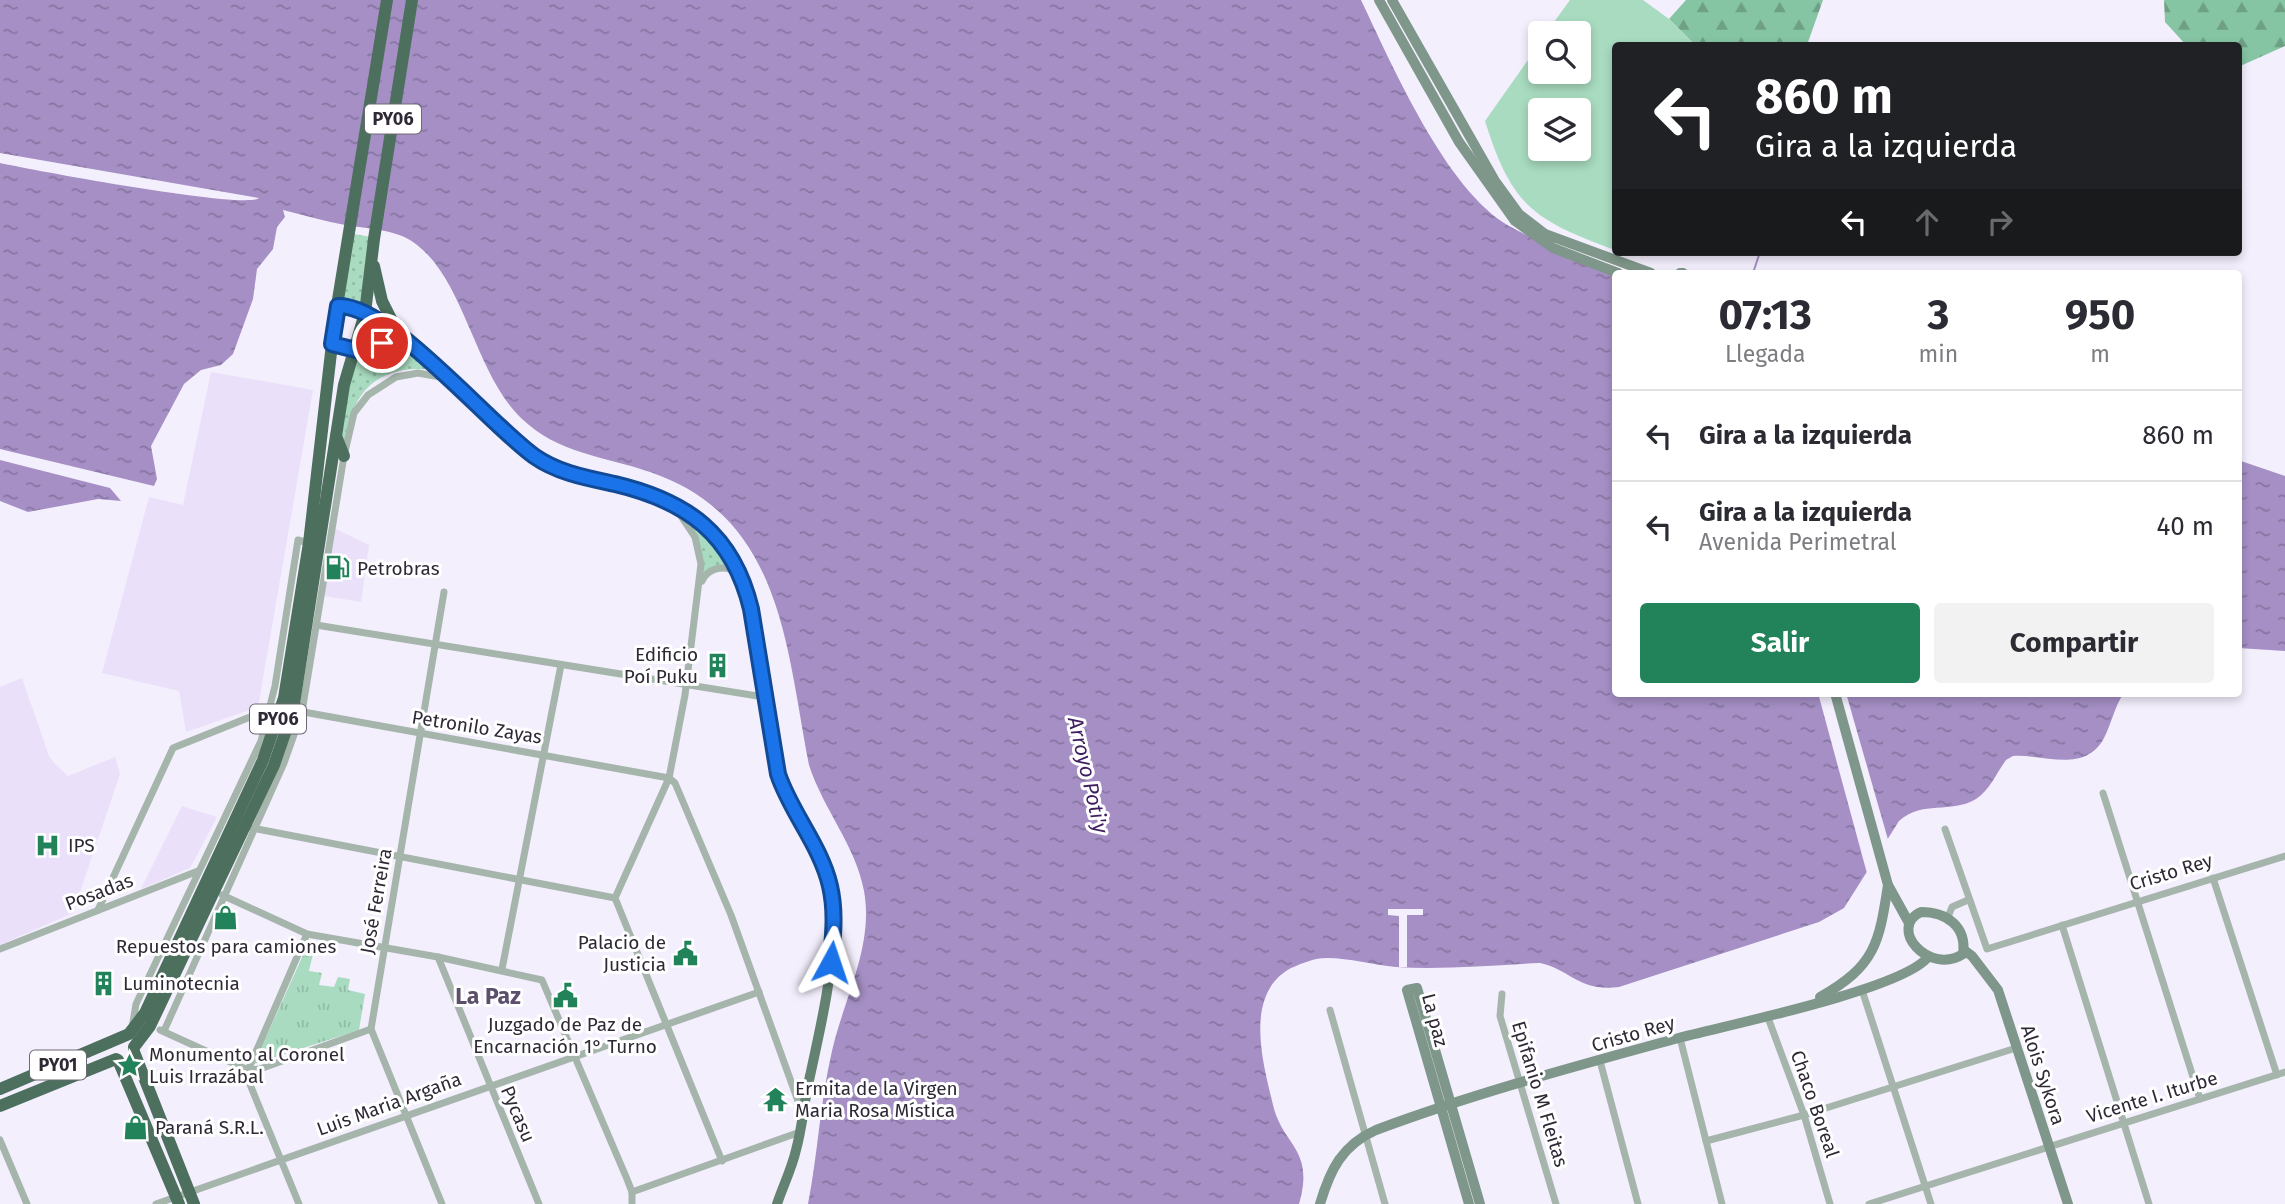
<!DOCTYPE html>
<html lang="es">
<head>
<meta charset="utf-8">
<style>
	body { margin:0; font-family:"Fira Sans",sans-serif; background:#f2f2f3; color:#2b2b33; height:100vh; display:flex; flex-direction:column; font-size:26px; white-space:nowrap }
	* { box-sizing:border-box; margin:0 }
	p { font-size:23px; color:#7c7c81 }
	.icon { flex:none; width:38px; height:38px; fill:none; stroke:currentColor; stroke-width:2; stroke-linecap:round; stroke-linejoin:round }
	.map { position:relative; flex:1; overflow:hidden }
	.panel { position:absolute; left:1612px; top:270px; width:630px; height:427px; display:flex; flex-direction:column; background:#fff; border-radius:7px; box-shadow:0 4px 10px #0003 }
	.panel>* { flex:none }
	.hud { position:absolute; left:1612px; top:42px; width:630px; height:214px; border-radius:7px; box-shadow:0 4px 10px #0003; background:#202124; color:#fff; overflow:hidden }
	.buttons { position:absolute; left:1528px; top:21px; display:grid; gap:14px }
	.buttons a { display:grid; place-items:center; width:63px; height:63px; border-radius:7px; background:#fff; box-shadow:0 4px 10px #0003; font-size:35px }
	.pin { position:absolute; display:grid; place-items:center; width:60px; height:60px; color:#fff; margin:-30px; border:4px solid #fff; border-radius:50%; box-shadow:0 2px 7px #0007 }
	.me { position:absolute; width:77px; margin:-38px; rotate:5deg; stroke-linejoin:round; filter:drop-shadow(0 0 5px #0008) }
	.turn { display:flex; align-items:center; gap:24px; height:147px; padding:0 28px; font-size:32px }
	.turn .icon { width:91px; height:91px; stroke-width:2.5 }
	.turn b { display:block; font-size:49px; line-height:60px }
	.lanes { display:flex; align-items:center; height:66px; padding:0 28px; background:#0003; justify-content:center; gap:35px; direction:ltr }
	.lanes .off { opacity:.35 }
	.eta { display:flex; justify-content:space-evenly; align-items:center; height:119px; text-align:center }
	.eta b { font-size:42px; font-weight:700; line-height:49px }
	.primary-button { display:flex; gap:14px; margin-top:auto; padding:14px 28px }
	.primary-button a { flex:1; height:80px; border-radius:7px; background:#22825a; color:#fff; font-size:28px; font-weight:700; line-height:80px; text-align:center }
	.primary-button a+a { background:#f2f2f3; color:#2b2b33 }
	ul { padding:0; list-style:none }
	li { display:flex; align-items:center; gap:21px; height:91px; padding:0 28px; border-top:2px solid #e1e1e2 }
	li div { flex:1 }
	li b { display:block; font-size:26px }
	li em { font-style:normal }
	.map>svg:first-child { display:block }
</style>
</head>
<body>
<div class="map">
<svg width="2285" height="1204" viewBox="0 0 2285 1204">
	<defs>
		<pattern id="grass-tufts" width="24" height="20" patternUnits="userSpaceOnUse" patternTransform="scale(1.75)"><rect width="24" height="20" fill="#a8dbbf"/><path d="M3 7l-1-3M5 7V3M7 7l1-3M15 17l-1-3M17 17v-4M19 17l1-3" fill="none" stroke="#91bca5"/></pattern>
		<pattern id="forest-firs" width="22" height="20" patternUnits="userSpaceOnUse" patternTransform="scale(1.75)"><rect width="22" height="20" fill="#86c5a4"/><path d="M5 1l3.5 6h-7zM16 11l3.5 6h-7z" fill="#6ea086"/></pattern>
		<pattern id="garden-dots" width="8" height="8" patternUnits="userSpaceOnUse" patternTransform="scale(1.75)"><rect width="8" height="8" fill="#a8dbbf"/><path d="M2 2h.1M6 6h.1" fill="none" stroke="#91bca5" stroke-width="1.8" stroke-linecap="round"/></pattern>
		<pattern id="water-ripples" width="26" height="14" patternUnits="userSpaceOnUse" patternTransform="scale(1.75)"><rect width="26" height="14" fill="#a58fc5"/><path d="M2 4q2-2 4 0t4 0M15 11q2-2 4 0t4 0" fill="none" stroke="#8775a1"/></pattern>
	</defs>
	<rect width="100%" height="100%" fill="#f4effd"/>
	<g fill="#eae0fa">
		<path d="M211,372L313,390L258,707L186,732L179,691L102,673L149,497L183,505Z"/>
		<path d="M334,528L369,545L361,602L324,596Z"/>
		<path d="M22,678L49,756L55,764L68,776L115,757L120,774L73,913L0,945V687Z"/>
		<path d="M182,806L217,817L190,868L141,889Z"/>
	</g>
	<path fill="url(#grass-tufts)" d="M308,944L315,945L309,971L322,973L319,985L334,987L338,977L350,979L348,990L365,994L359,1030L254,1064Z"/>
	<g fill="url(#forest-firs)">
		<path d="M1686,0H1823L1807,45H1695L1669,19Z"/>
		<path d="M2164,0H2285V46L2238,67V46L2186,45L2165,22Z"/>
	</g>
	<path fill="#a8dbbf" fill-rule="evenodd" d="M1570,0H1643L1669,19L1695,45L1615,46V250C1534,220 1512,207 1485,121L1540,43V72H1578V33H1546ZM1540,110H1578V149H1540Z"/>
	<g fill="url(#garden-dots)">
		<path d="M354,234L371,237L361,305L343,301Z"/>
		<path d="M373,347L409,349L435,370C376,363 351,393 344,446C336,428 346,380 356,361C359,355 367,351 373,347Z"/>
		<path d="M688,516L734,566L703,576Z"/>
	</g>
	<g fill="url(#water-ripples)">
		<path d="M0,0H1361C1392,65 1446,190 1509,226C1545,247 1587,253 1623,273H1615V693H2124C2114,707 2112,723 2104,738C2085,774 2044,754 2013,756L2006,760C1997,772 1990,790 1976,799C1951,814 1922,800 1899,821L1844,908L1819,922L1619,987C1579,992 1571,970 1540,963C1492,965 1443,970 1396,967C1373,965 1350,958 1327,958C1314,958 1303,963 1291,968C1243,994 1263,1063 1273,1105C1283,1147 1315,1148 1299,1204H808C818,1153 820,1102 832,1051C844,998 874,946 864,891C856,846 823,809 809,765C786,648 783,517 650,472C604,456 558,454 521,418C471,370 463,263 402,236C385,229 363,228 345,225C324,221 304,215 283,210L285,217L277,227L273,249L257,269L253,299L233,354L221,365L201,370L184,384L151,446L157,479L154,486L0,449V163C32,170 246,210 259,198L0,153Z"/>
		<path d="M0,460L110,488L121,501L98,499L28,512L0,501Z"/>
		<path d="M2238,460L2285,476V651L2238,648Z"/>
	</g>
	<g fill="#f4effd">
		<path d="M1818,693H1846L1889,843L1868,877Z"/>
		<path d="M1388,909H1423V915H1407V967H1399V916L1388,915Z"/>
	</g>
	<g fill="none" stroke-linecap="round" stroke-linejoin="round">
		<path stroke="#a58fc5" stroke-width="2" d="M1753,273L1760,252"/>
		<g stroke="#a5b5ac" stroke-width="7">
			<path d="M702,581C708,568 723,565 736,571"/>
			<path d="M316,625L764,697"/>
			<path d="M298,711L669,778"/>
			<path d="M669,778L675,783L731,915L802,1112"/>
			<path d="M2103,793L2200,1099"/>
			<path d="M252,828L615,898"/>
			<path d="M1945,829L1987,949L2285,856"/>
			<path d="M2213,878L2277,1075"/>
			<path d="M222,895L307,934L438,957L542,980L627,1179L632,1192V1204"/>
			<path d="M615,898L669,778L685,695L701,564L695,537L675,507"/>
			<path d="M615,898L722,1161"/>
			<path d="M98,910L173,748L270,709L283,708"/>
			<path d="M1948,917L1952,907L1968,900"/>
			<path d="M2062,925L2149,1204"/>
			<path d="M0,949L198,871"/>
			<path d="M438,957L539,1204"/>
			<path d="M502,969L561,665"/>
			<path d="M1862,990L1931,1204"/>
			<path d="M1502,994L1500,1016L1556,1204"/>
			<path d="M1330,1010L1385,1204"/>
			<path d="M1767,1015L1804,1115L1830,1204"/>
			<path d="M132,1028L136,1004L261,741L275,686L298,540L309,543"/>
			<path d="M160,1030L248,1070L260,1069L371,1029"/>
			<path d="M164,1031L284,763L302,712L344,456L354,413L368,395L396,377L418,373L446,378"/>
			<path d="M1680,1038L1722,1204"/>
			<path d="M1600,1061L1638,1204"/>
			<path d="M0,1140L27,1204"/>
			<path d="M1706,1141L1804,1115L2016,1048"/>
			<path d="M632,1192L800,1132"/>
			<path d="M156,1204L759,992"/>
			<path d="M299,1204L249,1082L248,1070L307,934"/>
			<path d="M442,1204L371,1029L444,592"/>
			<path d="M1869,1204L2285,1072"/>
		</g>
		<g stroke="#7f978a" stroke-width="10">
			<path d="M1379,0L1459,142L1515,221L1553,248L1618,273"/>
			<path d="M1392,0L1495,181L1519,214L1545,234L1651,273"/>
			<path d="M1680,273H1683"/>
			<path d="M1835,693L1888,885L1909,923"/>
			<path d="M1921,912C1946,912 1967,926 1963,954C1929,976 1887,928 1921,912Z"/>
			<path d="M1964,950L1972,956L1998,990L2068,1204"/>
			<path d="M1820,997C1875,966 1879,944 1888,885"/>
			<path d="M1320,1204C1330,1170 1342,1145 1376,1130C1475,1093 1580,1065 1682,1037C1729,1025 1903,989 1928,957"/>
			<path d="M1469,1204L1407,990L1417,988L1480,1204"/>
		</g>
		<g stroke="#648271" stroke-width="10">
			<path d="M338,306C388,305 478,412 519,444C573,488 650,476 702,523C773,587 754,693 779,778C795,828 836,866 834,922C833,974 821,1025 810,1076C804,1100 803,1125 796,1150C792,1168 783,1186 777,1204"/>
			<path d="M332,344C355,357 380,340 407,345"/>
		</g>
		<g stroke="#4d6f5d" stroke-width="12">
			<path d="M374,266L382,301L400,337"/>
			<path d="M336,436L344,456"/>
			<path d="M134,1047L150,1026L274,765L293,710L344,385L365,313L374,239L412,0"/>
			<path d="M134,1052L194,1204"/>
			<path d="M118,1060L179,1204"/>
			<path d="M0,1089L129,1034L145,1013L263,760L284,698L309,543L335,318L387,0"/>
			<path d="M0,1106L116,1059"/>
		</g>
	</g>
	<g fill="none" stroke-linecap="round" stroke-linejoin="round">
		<defs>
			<path id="route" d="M382,343L356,350L332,344L338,306C389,304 489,424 534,456C558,473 587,478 615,484C687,501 733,534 751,609L778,774C791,813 821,846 830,886C836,912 833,936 831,962"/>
		</defs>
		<use href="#route" stroke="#114b97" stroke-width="18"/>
		<use href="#route" stroke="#1a73e8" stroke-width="12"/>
	</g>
	<defs>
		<symbol id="fuel-bare" viewBox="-9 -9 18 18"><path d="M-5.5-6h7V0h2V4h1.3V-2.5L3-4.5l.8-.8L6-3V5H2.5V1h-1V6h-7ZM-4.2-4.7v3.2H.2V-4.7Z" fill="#22825a" stroke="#fff" stroke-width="2.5" paint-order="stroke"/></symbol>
		<symbol id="building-bare" viewBox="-9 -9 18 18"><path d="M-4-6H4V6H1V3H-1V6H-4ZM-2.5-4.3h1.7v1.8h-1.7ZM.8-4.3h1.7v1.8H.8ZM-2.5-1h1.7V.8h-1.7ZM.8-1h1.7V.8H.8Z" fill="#22825a" stroke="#fff" stroke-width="2.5" paint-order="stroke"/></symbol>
		<symbol id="hospital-bare" viewBox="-9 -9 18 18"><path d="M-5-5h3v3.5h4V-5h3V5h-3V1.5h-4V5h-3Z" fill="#22825a" stroke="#fff" stroke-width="2.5" paint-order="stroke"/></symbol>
		<symbol id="shop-bare" viewBox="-9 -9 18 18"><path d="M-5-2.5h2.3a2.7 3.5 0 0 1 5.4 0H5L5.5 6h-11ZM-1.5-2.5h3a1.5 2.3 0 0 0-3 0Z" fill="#22825a" stroke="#fff" stroke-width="2.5" paint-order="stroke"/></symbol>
		<symbol id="civic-bare" viewBox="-9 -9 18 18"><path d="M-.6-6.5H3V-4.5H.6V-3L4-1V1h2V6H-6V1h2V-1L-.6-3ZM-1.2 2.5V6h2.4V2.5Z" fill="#22825a" stroke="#fff" stroke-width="2.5" paint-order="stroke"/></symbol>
		<symbol id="sight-bare" viewBox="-9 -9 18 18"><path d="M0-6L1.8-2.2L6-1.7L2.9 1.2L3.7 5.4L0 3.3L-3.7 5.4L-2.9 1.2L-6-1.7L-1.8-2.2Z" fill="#22825a" stroke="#fff" stroke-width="2.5" paint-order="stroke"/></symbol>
		<symbol id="temple-bare" viewBox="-9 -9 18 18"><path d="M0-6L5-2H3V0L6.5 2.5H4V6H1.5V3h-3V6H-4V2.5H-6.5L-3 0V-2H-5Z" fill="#22825a" stroke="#fff" stroke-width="2.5" paint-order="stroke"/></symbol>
	</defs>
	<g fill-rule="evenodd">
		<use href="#fuel-bare" x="320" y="550" width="35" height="35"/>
		<use href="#building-bare" x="700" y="648" width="35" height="35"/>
		<use href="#hospital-bare" x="30" y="828" width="35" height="35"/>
		<use href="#shop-bare" x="208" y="900" width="35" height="35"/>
		<use href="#civic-bare" x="668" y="936" width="35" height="35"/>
		<use href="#building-bare" x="86" y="966" width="35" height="35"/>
		<use href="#civic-bare" x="548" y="978" width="35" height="35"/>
		<use href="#sight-bare" x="112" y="1048" width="35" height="35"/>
		<use href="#temple-bare" x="758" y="1082" width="35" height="35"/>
		<use href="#shop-bare" x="118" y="1110" width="35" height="35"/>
	</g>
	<g text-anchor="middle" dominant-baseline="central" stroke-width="6" stroke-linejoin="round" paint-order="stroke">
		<g fill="#fff" stroke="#6d6972" stroke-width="2">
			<rect x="365" y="104.5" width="56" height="29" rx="5"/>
			<rect x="250" y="704.5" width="56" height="29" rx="5"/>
			<rect x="30" y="1050.5" width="56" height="29" rx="5"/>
		</g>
		<g font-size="18" font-weight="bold" fill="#2f2936">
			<text x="393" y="119">PY06</text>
			<text x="278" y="719">PY06</text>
			<text x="58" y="1065">PY01</text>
		</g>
		<g font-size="19" fill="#2f2936" stroke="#fff" text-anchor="start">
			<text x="357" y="568">Petrobras</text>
			<text x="698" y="654" text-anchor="end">Edificio<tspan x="698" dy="22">Poí Puku</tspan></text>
			<text x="68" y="845">IPS</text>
			<text x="666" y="942" text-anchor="end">Palacio de<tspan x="666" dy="22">Justicia</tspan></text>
			<text x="226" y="946" text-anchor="middle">Repuestos para camiones</text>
			<text x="123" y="983">Luminotecnia</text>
			<text x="565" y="1024" text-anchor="middle">Juzgado de Paz de<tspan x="565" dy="22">Encarnación 1° Turno</tspan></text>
			<text x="149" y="1054">Monumento al Coronel<tspan x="149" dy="22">Luis Irrazábal</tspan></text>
			<text x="795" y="1088">Ermita de la Virgen<tspan x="795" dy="22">Maria Rosa Mística</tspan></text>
			<text x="155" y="1127">Paraná S.R.L.</text>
		</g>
		<g font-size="19" fill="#2f2936" stroke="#fff">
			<text transform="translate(477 727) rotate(9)">Petronilo Zayas</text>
			<text transform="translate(2171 872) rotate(-17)">Cristo Rey</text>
			<text transform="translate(99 892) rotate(-21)">Posadas</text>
			<text transform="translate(376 901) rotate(-80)">José Ferreira</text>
			<text transform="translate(1435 1020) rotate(75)">La paz</text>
			<text transform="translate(1633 1034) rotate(-16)">Cristo Rey</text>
			<text transform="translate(2043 1075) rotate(72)">Alois Sykora</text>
			<text transform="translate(1540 1094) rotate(73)">Epifanio M Fleitas</text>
			<text transform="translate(2152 1097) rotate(-17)">Vicente I. Iturbe</text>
			<text transform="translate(389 1104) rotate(-20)">Luis Maria Argaña</text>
			<text transform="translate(1815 1104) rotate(71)">Chaco Boreal</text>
			<text transform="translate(518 1114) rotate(67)">Pycasu</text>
		</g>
		<g font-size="21" font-style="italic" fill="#3e1e5e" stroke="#fff">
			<text transform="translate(1088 775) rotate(77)">Arroyo Poti'y</text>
		</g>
		<g font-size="23" font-weight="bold" fill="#5b4f6c" stroke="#fff">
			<text x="488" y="996">La Paz</text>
		</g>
	</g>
</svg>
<div class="buttons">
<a><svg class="icon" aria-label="search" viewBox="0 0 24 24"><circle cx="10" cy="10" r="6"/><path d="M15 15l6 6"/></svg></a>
<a><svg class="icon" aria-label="layers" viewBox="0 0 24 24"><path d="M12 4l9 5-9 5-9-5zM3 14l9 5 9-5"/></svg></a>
</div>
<div class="pin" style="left:382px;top:343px;background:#d93025"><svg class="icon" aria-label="arrive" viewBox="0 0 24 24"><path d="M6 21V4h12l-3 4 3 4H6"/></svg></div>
<svg class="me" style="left:831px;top:962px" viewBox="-20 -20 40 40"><path d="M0-17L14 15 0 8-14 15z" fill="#1a73e8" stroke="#fff" stroke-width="4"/></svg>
<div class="hud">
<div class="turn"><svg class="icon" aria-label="left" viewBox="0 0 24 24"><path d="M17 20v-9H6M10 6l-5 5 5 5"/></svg><div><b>860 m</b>Gira a la izquierda</div></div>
<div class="lanes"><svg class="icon" aria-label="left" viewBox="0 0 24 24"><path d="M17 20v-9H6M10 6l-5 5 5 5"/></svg><svg class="icon off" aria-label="ahead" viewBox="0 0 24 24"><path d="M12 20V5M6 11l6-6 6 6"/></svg><svg class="icon off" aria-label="right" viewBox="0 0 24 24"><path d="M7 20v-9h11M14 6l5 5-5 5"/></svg></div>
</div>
<section class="panel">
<div class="eta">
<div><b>07:13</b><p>Llegada</p></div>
<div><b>3</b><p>min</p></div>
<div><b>950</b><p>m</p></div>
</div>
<ul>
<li><svg class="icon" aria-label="left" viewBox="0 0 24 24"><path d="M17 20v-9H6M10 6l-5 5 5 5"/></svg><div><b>Gira a la izquierda</b></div><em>860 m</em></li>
<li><svg class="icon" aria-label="left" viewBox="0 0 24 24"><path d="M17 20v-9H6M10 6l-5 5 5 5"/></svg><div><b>Gira a la izquierda</b><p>Avenida Perimetral</p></div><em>40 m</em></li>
</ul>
<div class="primary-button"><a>Salir</a><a>Compartir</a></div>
</section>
</div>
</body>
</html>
